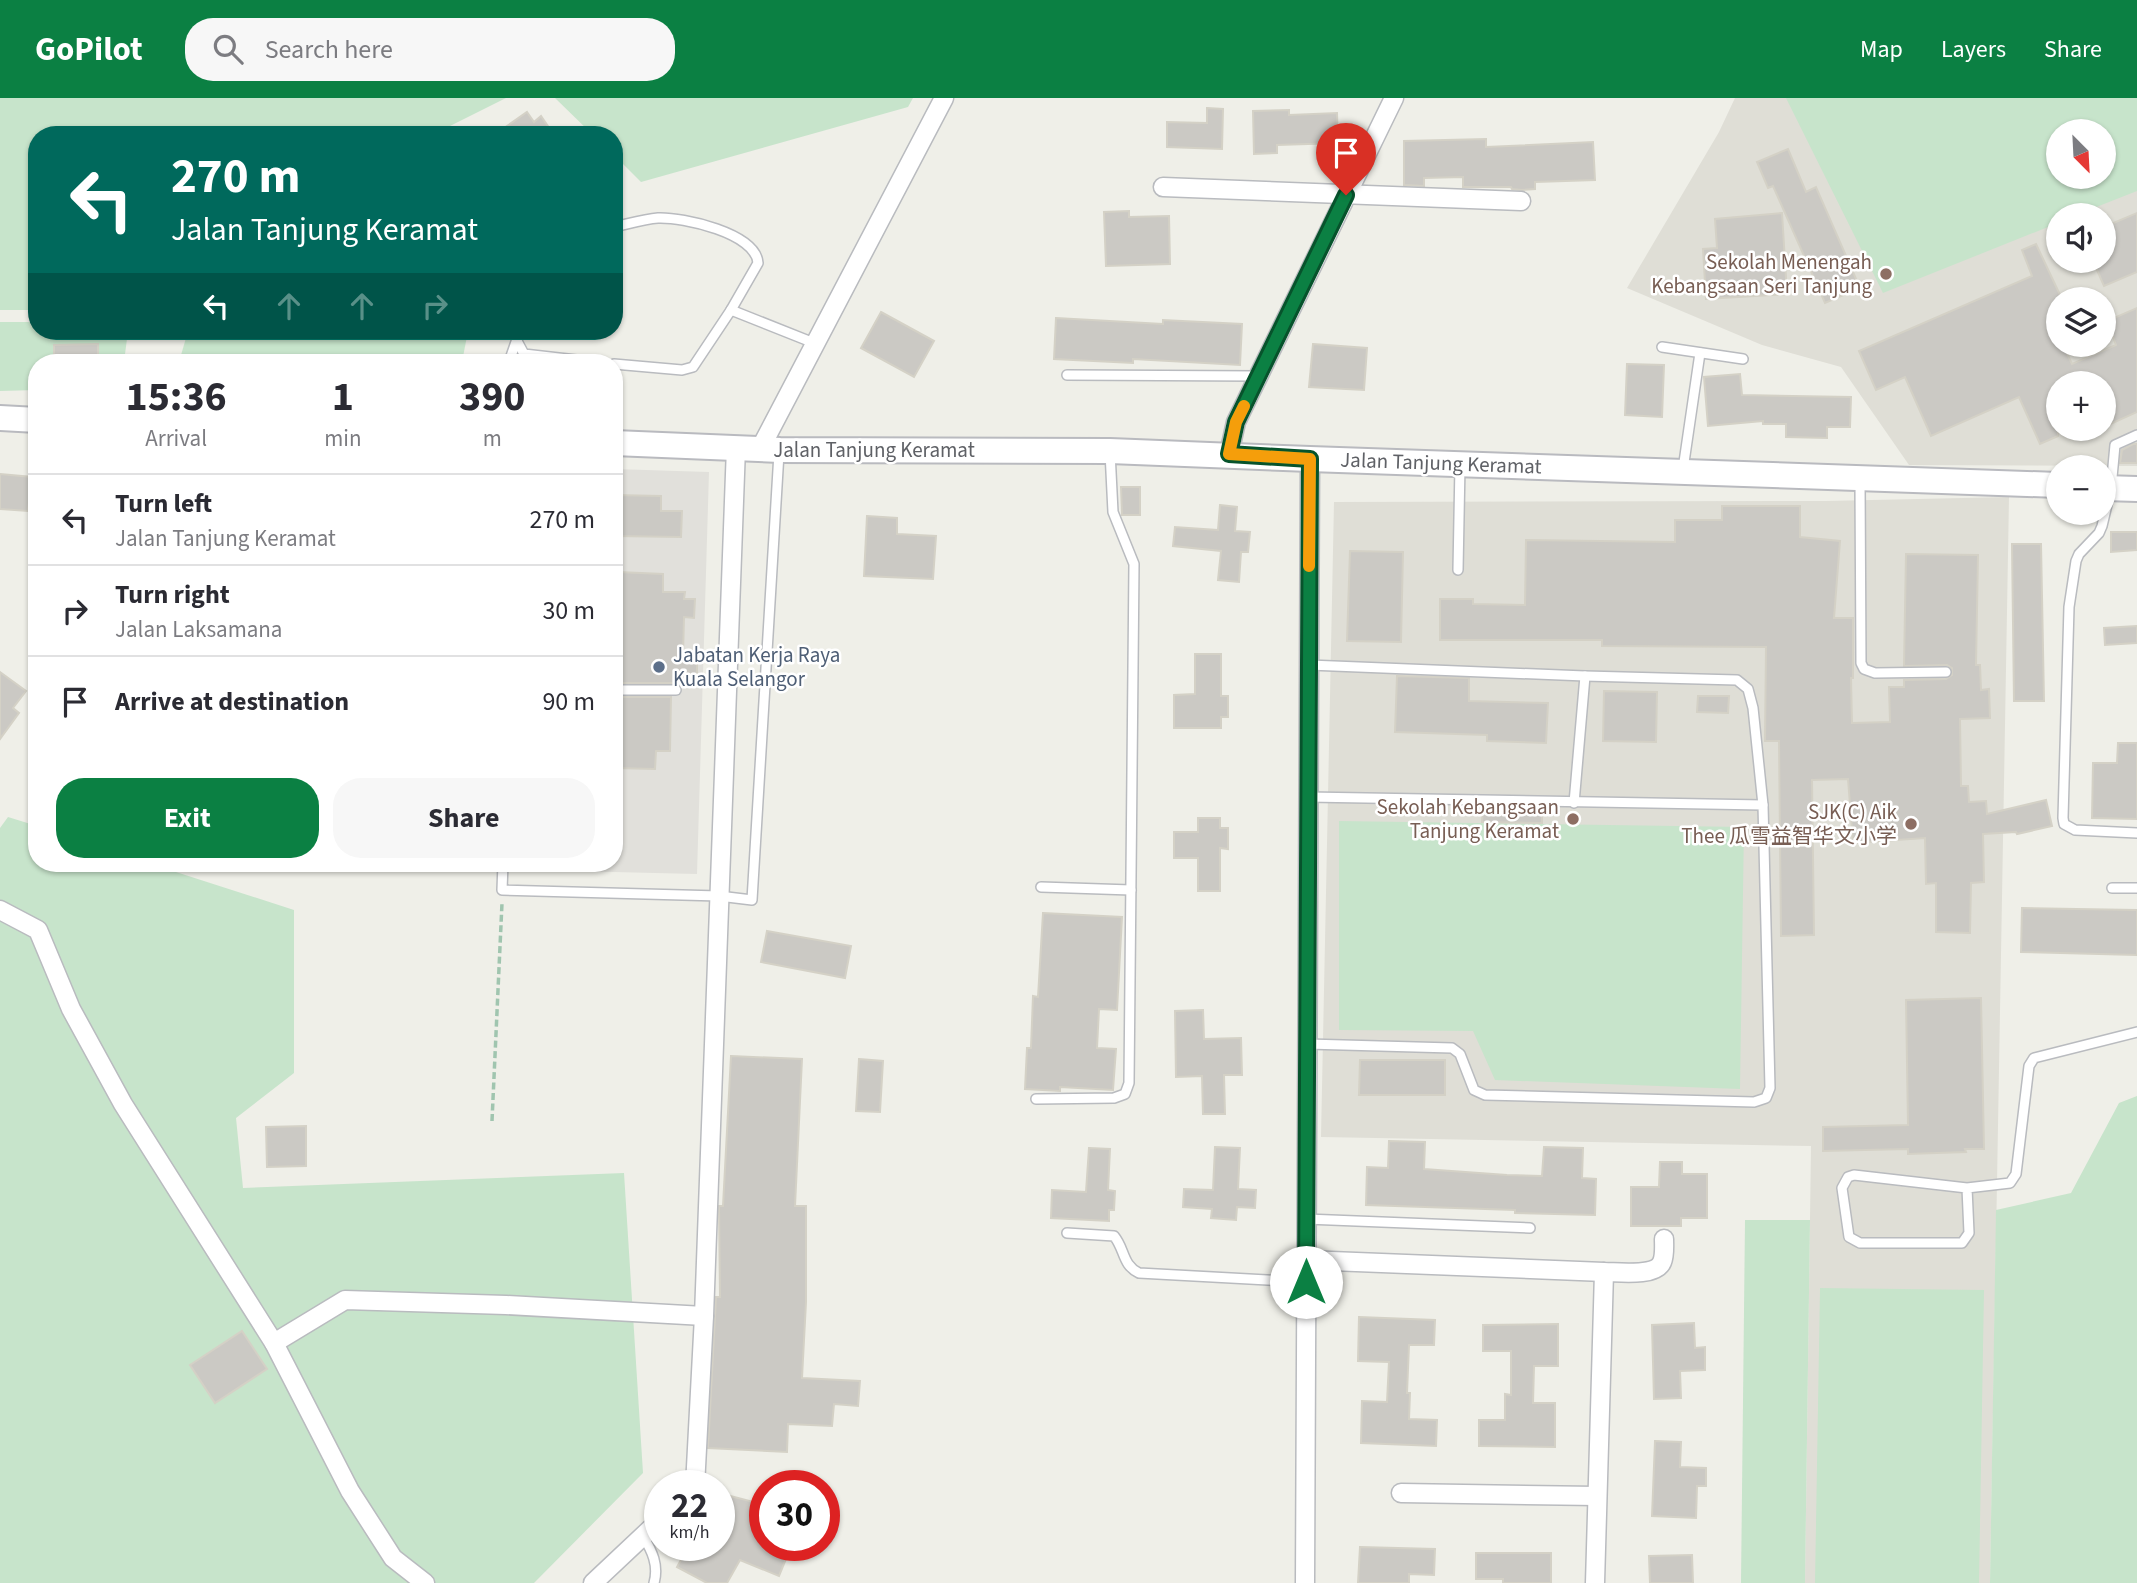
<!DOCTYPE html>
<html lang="en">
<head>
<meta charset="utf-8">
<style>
	body { margin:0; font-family:"Source Sans 3","Noto Sans SC",sans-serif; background:#f7f7f7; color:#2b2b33; height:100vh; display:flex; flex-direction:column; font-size:26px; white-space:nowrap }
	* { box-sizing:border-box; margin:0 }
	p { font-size:23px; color:#7c7c81 }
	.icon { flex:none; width:38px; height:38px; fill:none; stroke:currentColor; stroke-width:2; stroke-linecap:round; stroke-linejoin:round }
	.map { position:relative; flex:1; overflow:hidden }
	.details { position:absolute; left:28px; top:256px; width:595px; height:518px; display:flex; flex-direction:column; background:#fff; border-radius:28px; box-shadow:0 2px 5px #0004 }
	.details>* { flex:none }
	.top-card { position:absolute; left:28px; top:28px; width:595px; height:214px; border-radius:28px; box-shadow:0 2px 5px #0004; background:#00695c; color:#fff; overflow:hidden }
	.needle { width:46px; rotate:156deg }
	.buttons { position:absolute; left:2046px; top:21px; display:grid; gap:14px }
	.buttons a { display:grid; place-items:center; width:70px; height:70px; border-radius:50%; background:#fff; box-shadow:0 2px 5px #0004; font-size:35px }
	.speed { position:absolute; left:644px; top:1372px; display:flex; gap:14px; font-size:35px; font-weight:700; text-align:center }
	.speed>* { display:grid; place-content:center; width:91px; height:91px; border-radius:50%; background:#fff; box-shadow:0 2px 5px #0004; line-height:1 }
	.speed small { font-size:18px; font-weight:400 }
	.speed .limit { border:10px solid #d22; background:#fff; color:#111 }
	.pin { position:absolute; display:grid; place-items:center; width:60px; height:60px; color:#fff; margin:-72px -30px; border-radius:50% 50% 50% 0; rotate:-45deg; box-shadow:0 0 7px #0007 }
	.pin .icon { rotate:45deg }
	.me { position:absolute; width:77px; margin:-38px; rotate:0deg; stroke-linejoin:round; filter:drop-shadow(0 0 5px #0008) }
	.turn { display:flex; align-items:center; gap:24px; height:147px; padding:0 28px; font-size:32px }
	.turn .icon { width:91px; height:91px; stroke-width:2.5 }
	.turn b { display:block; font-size:49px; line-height:60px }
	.lanes { display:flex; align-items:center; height:66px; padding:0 28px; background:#0003; justify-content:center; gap:35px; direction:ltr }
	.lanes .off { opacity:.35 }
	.eta { display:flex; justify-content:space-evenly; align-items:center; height:119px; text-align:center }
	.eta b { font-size:42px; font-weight:700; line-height:49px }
	.action { display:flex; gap:14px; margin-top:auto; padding:14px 28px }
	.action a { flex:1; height:80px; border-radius:28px; background:#0b8043; color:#fff; font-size:28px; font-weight:700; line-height:80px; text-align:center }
	.action a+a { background:#f7f7f7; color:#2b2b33 }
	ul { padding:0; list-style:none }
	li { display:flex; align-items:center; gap:21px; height:91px; padding:0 28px; border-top:2px solid #e1e1e2 }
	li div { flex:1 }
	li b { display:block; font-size:26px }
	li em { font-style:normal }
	header { display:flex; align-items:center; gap:42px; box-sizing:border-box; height:98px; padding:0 35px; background:#0b8043; color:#fff }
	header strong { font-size:33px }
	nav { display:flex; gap:38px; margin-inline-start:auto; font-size:24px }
	.search { width:490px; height:63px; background:#f7f7f7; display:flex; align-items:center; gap:18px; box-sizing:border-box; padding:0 24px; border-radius:28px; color:#7c7c81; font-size:26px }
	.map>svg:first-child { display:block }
</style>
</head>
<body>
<header>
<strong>GoPilot</strong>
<div class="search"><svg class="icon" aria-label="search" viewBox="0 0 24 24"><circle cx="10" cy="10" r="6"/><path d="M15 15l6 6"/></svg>Search here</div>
<nav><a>Map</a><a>Layers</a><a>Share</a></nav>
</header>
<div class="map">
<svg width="2137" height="1485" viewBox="0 0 2137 1485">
	<rect width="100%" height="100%" fill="#efefe8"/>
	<path fill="#e1e0db" d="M614,371L709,374L697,776L277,766L614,765Z"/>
	<g fill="#dfded6" fill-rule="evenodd">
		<path d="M1735,0H2137V368L1909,367L1841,269L1762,247L1627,190L1719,34ZM2058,33H2104V79H2058ZM2058,117H2104V163H2058ZM2058,201H2104V247H2058ZM2058,285H2104V331H2058Z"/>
		<path d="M2009,399L1990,1485H1805L1811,1048L1321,1039L1334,404L1826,403Z"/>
	</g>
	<g fill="#c7e4cb" fill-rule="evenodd">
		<path d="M0,0H506L432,37H37V212H0Z"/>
		<path d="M555,0H913L908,9L641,84L614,57V37H593Z"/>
		<path d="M1786,0H2137V93L2076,117H2058V125L1883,195ZM2104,33V79H2058V33Z"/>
		<path d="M0,224H37V233H128L124,264H37V292L0,293Z"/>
		<path d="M188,233H468L462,264H179Z"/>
		<path d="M8,719L37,728V765H148L294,812V975L236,1020L243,1090L624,1075L643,1375L534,1485H0V730Z"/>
		<path d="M1339,723L1744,729L1740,991L1495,982L1473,933L1339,932Z"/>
		<path d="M2137,998V1485H1990L1996,1112L2071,1095L2119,1005Z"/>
		<path d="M1745,1122H1810L1805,1485H1741Z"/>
		<path d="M1820,1190L1984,1192L1979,1485H1815Z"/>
	</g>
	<g fill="#cbc9c4" stroke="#d4d1c6" stroke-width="2">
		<path d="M1207,10L1223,11L1222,51L1167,49V24L1207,25Z"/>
		<path d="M1289,12V17L1337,15L1338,45L1277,47V55L1254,56L1253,13Z"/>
		<path d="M527,14L534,24L541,18L554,37H494Z"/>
		<path d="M1486,41V49L1593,44L1595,82L1535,84V91L1522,92L1512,91L1511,89H1463V79L1424,80V88L1404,87V43Z"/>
		<path d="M1788,51L1806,94L1816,89L1860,190L1825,205L1773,88L1768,90L1757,64Z"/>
		<path d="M1129,113V119L1169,118L1170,166L1106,168L1104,114Z"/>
		<path d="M1782,115L1787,196L1706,201L1703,151L1717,150L1715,121Z"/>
		<path d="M2137,115V174L2104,188L2093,163H2104V129Z"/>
		<path d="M2036,146L2062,201H2058V247H2063L2072,266L2116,247L2107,223L2137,210V314L2104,329V285H2058V338L2040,346L2019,299L1931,338L1905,279L1876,292L1859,253L2032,178L2022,152Z"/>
		<path d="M881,214L934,243L914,279L861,250Z"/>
		<path d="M1056,220L1163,226V222L1242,226L1240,267L1133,261V265L1054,261Z"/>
		<path d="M98,246V264H54V247Z"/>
		<path d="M1313,246L1367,250L1364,292L1309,289Z"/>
		<path d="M1627,266L1664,267L1662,319L1625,317Z"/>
		<path d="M1740,276L1742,297L1851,299L1850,329H1827V340L1786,339V326H1763V323L1708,328L1704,279Z"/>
		<path d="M2133,346H2137V365H2120L2122,352Z"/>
		<path d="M0,376L32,379L28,413L0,411Z"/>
		<path d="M1121,389H1140V417H1122Z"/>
		<path d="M614,397L661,398V413H682L681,439L614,438Z"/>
		<path d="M1220,407L1237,409L1235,433L1250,434L1248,454H1241L1239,484L1218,482L1221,453L1173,448L1175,429L1218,432Z"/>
		<path d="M1722,408H1800V439L1840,443L1834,520H1853V580H1851L1852,625L1890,624L1889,589H1904V582L1946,581L1952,577V570L1947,567L1904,568L1906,456L1978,457L1976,567H1980L1981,592L1989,591L1990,620L1960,621L1961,688H1968L1969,704L1986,703L1987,716L2046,702L2052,728L2017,736L2016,734L1983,736L1984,784L1971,785L1970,835L1936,834V785L1926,786L1925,740L1853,745L1848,681L1812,682L1814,837L1781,838L1779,643H1765L1766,549L1602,548V542H1440V501H1473V506L1525,507L1526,442L1675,444V422H1722Z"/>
		<path d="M867,418L897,420V436L936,438L933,481L864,478Z"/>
		<path d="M2111,434H2137V452L2111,454Z"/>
		<path d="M2012,446H2041L2044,603H2014Z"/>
		<path d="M1350,453L1403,454L1401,544L1347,543Z"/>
		<path d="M618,474L663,476V494H685L684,501H695L694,520L684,519L683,557L697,558V576H682V585H614L615,493H618Z"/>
		<path d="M2137,528V545L2105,547L2104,530Z"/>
		<path d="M1195,556H1221V598H1228V619H1221V630H1174V597L1195,596Z"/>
		<path d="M0,574L26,593L13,610L19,615L0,641Z"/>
		<path d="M1397,578L1469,580V603L1548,605L1546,645L1487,643V637L1395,634Z"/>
		<path d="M1604,593L1657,594L1656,644L1603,643Z"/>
		<path d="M1698,598H1729L1728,615L1697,614Z"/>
		<path d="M614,599H671L670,653H656L655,671L614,670Z"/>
		<path d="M2118,645H2137V721L2092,720L2093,665H2117Z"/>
		<path d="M1483,709L1542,710V725L1482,724Z"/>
		<path d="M1198,720H1220V730H1228V751L1220,750V793H1198V760H1174V734H1198Z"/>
		<path d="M2022,810L2137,812V857L2021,854Z"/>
		<path d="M1043,815L1122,819L1117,912L1099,911L1097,950L1116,951L1113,992L1060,989V993L1025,991L1027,950H1031L1033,898L1038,899Z"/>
		<path d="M767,833L851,848L845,880L761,864Z"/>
		<path d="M1981,900L1984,1051H1965L1966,1054L1908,1056V1051L1823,1053V1029L1908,1027L1906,902Z"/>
		<path d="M1203,912L1204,941L1241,940L1242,977H1224L1225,1016H1203L1202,978L1176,979L1175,913Z"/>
		<path d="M731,958L802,961L795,1108H806V1204L802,1280L860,1283L858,1308L834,1306L832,1328L788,1326L787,1354L708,1350L716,1199H720L719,1108H723Z"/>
		<path d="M859,961L883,963L880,1014L856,1013Z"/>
		<path d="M1360,962H1445V997H1359Z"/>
		<path d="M306,1028V1068L267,1069L266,1029Z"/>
		<path d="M1389,1043L1425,1044L1424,1071L1507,1077L1542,1078L1544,1049L1583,1050L1582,1080L1596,1081L1595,1117L1515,1115V1112L1366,1107L1367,1069L1388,1070Z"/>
		<path d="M1215,1049L1240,1050L1238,1091L1256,1092L1255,1110L1237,1109L1236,1122L1211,1120L1212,1111L1183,1109L1184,1091L1213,1092Z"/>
		<path d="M1089,1050L1110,1051L1108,1092L1115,1093L1114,1112H1109V1123L1051,1120L1052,1092L1086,1094Z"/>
		<path d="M1660,1064H1682V1076H1707V1120H1681V1128H1631V1089H1659Z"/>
		<path d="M1359,1219L1435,1222L1434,1247H1409L1407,1295H1410L1409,1321L1437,1322L1436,1348L1361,1345L1362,1303L1387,1304L1389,1264L1358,1263Z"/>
		<path d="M1694,1225L1695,1250L1705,1249V1272L1680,1273L1681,1300L1654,1301L1652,1227Z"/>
		<path d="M1558,1226V1268H1534L1533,1305H1555V1349L1479,1348V1322H1505V1296L1511,1297V1253H1483V1227Z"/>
		<path d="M242,1233L267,1271L215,1305L190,1267Z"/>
		<path d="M1655,1343L1681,1344L1680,1369L1706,1370V1388H1697L1696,1420L1652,1418Z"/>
		<path d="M719,1395L765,1407V1447L788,1456L779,1478L740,1462L727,1485H707L677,1469L689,1447H719Z"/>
		<path d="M1360,1449L1435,1451L1434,1477L1409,1476V1485H1358Z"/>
		<path d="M1476,1455H1551V1485H1503V1481H1476Z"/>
		<path d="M1692,1457L1693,1485H1650L1649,1458Z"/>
	</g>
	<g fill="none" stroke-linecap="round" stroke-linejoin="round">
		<defs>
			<g id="lane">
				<path d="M614,129C628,126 644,121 658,120C683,119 756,135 758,165L731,212L693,269L682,272L614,266"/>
				<path d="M731,212L814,245"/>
				<path d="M519,236L517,243L524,256L594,264"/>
				<path d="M1662,249L1743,261"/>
				<path d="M509,264L517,241"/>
				<path d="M1067,277L1257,278"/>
				<path d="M2137,337L2115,347L2111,390L2102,428L2099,435L2079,456L2076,463L2069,509L2063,720L2064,726L2075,732L2137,735"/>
				<path d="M1683,371L1700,255"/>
				<path d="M1860,384L1861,565L1864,571L1875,575L1946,574"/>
				<path d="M1458,472L1460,367"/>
				<path d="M1309,567L1585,578L1737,582L1748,591L1753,610L1763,707"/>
				<path d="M614,592H676"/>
				<path d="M1574,705L1585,578"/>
				<path d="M503,765L502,792L719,798L752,802L779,355"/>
				<path d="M1041,789L1131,792"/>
				<path d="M2112,790H2137"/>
				<path d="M1307,946L1452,950L1460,956L1474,992L1485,997L1754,1004L1766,1000L1770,990L1763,707L1308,699"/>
				<path d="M1036,1001L1114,1000L1125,996L1129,985L1134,466L1113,414L1110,354"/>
				<path d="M1967,1090L1969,1135L1962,1145H1860L1849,1139L1842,1090L1848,1079L1854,1077L1967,1090L2010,1085L2016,1076L2029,968L2034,960L2137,934"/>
				<path d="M1306,1121L1530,1130"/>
				<path d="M1067,1135L1114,1138C1125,1151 1122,1167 1139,1175L1306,1184"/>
				<path d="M643,1438C652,1453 659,1467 654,1485"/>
			</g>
			<g id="street">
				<path d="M1163,89L1521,103"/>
				<path d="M760,351L944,0"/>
				<path d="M1229,356L1236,324L1394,0"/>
				<path d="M0,812L38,832L71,911L123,1006L274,1245L350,1393L393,1460L425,1485"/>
				<path d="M1306,1162L1604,1174C1618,1174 1656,1179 1662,1164C1665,1157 1664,1148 1664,1141"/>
				<path d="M274,1245L345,1202L506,1207L704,1218"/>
				<path d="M695,1388L704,1218L736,349"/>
				<path d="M1401,1395L1597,1398"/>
				<path d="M593,1485L660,1422"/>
				<path d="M1305,1485L1310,361"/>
				<path d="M1595,1485L1604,1174"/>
			</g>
			<g id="secondary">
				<path d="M0,320L37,322"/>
				<path d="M614,345L780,352L1110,353L1310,361L2058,387"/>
				<path d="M2104,390L2137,391"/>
			</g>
		</defs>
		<use href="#lane" stroke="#b9bbbf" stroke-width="12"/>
		<use href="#street" stroke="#b9bbbf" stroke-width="21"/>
		<use href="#secondary" stroke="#b9babf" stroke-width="28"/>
		<path stroke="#a0c5af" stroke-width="3.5" stroke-dasharray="7 3.5" stroke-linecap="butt" d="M492,1023L502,805"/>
		<use href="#lane" stroke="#fff" stroke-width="9"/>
		<use href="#street" stroke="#fff" stroke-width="18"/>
		<use href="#secondary" stroke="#fff" stroke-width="24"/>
	</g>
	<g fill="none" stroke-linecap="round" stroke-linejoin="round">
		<defs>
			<path id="route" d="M1306,1184L1310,361L1229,356L1236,324L1346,97"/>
		</defs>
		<use href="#route" stroke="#07532c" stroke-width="18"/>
		<use href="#route" stroke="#0b8043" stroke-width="12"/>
		<path stroke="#f59e0b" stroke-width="12" d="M1244,308L1236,324L1229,356L1310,361L1309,468"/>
	</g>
	<g fill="#8d6e63" stroke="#fff" stroke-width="2.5">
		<circle cx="1886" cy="176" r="7"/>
		<circle cx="1573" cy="721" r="7"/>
		<circle cx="1911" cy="726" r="7"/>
	</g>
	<circle fill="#5c6f8a" stroke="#fff" stroke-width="2.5" cx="659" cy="569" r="7"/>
	<g text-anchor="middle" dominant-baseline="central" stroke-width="5" stroke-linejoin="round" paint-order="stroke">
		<g font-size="21" fill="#785e54" stroke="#fff" text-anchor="end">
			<text x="1872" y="164">Sekolah Menengah<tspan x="1872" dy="24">Kebangsaan Seri Tanjung</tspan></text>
			<text x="1559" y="709">Sekolah Kebangsaan<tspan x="1559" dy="24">Tanjung Keramat</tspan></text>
			<text x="1897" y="714">SJK(C) Aik<tspan x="1897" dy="24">Thee 瓜雪益智华文小学</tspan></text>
		</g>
		<g font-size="21" fill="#5f6166" stroke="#fff">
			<text x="874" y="352">Jalan Tanjung Keramat</text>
			<text transform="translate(1441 365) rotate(2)">Jalan Tanjung Keramat</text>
		</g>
		<g font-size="21" fill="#4e5e75" stroke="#fff" text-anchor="start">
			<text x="673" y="557">Jabatan Kerja Raya<tspan x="673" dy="24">Kuala Selangor</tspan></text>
		</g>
	</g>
</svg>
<div class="buttons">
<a><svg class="needle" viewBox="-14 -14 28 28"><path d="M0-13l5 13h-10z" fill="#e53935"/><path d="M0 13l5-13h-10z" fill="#7c7c81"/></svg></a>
<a><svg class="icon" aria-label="sound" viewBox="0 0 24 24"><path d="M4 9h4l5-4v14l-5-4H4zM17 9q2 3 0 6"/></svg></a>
<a><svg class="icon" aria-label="layers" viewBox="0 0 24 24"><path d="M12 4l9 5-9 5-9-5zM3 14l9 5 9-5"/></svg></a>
<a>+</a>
<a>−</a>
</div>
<div class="speed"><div>22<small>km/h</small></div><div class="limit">30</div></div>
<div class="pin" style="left:1346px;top:97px;background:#d93025"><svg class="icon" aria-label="arrive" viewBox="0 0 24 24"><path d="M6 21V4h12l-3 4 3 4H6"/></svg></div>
<svg class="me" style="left:1306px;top:1184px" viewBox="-20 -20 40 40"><circle r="19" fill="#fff"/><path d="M0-13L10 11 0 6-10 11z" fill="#0b8043"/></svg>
<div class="top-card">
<div class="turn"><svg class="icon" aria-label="left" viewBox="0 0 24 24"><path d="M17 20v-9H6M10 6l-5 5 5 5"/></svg><div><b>270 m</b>Jalan Tanjung Keramat</div></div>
<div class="lanes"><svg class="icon" aria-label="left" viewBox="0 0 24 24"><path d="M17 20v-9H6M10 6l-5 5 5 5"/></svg><svg class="icon off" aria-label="ahead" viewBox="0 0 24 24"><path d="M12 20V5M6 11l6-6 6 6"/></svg><svg class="icon off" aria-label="ahead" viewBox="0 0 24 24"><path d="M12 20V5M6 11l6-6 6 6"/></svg><svg class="icon off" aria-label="right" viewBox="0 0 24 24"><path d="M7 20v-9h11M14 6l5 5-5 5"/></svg></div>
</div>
<section class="details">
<div class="eta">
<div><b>15:36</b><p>Arrival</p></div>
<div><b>1</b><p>min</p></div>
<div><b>390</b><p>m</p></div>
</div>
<ul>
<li><svg class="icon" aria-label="left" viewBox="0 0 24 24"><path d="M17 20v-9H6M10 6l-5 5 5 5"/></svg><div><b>Turn left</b><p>Jalan Tanjung Keramat</p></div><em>270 m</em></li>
<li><svg class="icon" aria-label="right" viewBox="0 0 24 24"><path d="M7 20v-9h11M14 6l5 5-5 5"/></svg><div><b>Turn right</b><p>Jalan Laksamana</p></div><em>30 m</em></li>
<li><svg class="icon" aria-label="arrive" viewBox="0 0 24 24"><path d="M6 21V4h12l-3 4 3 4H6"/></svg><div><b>Arrive at destination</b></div><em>90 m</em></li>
</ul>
<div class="action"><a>Exit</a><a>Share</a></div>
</section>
</div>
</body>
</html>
